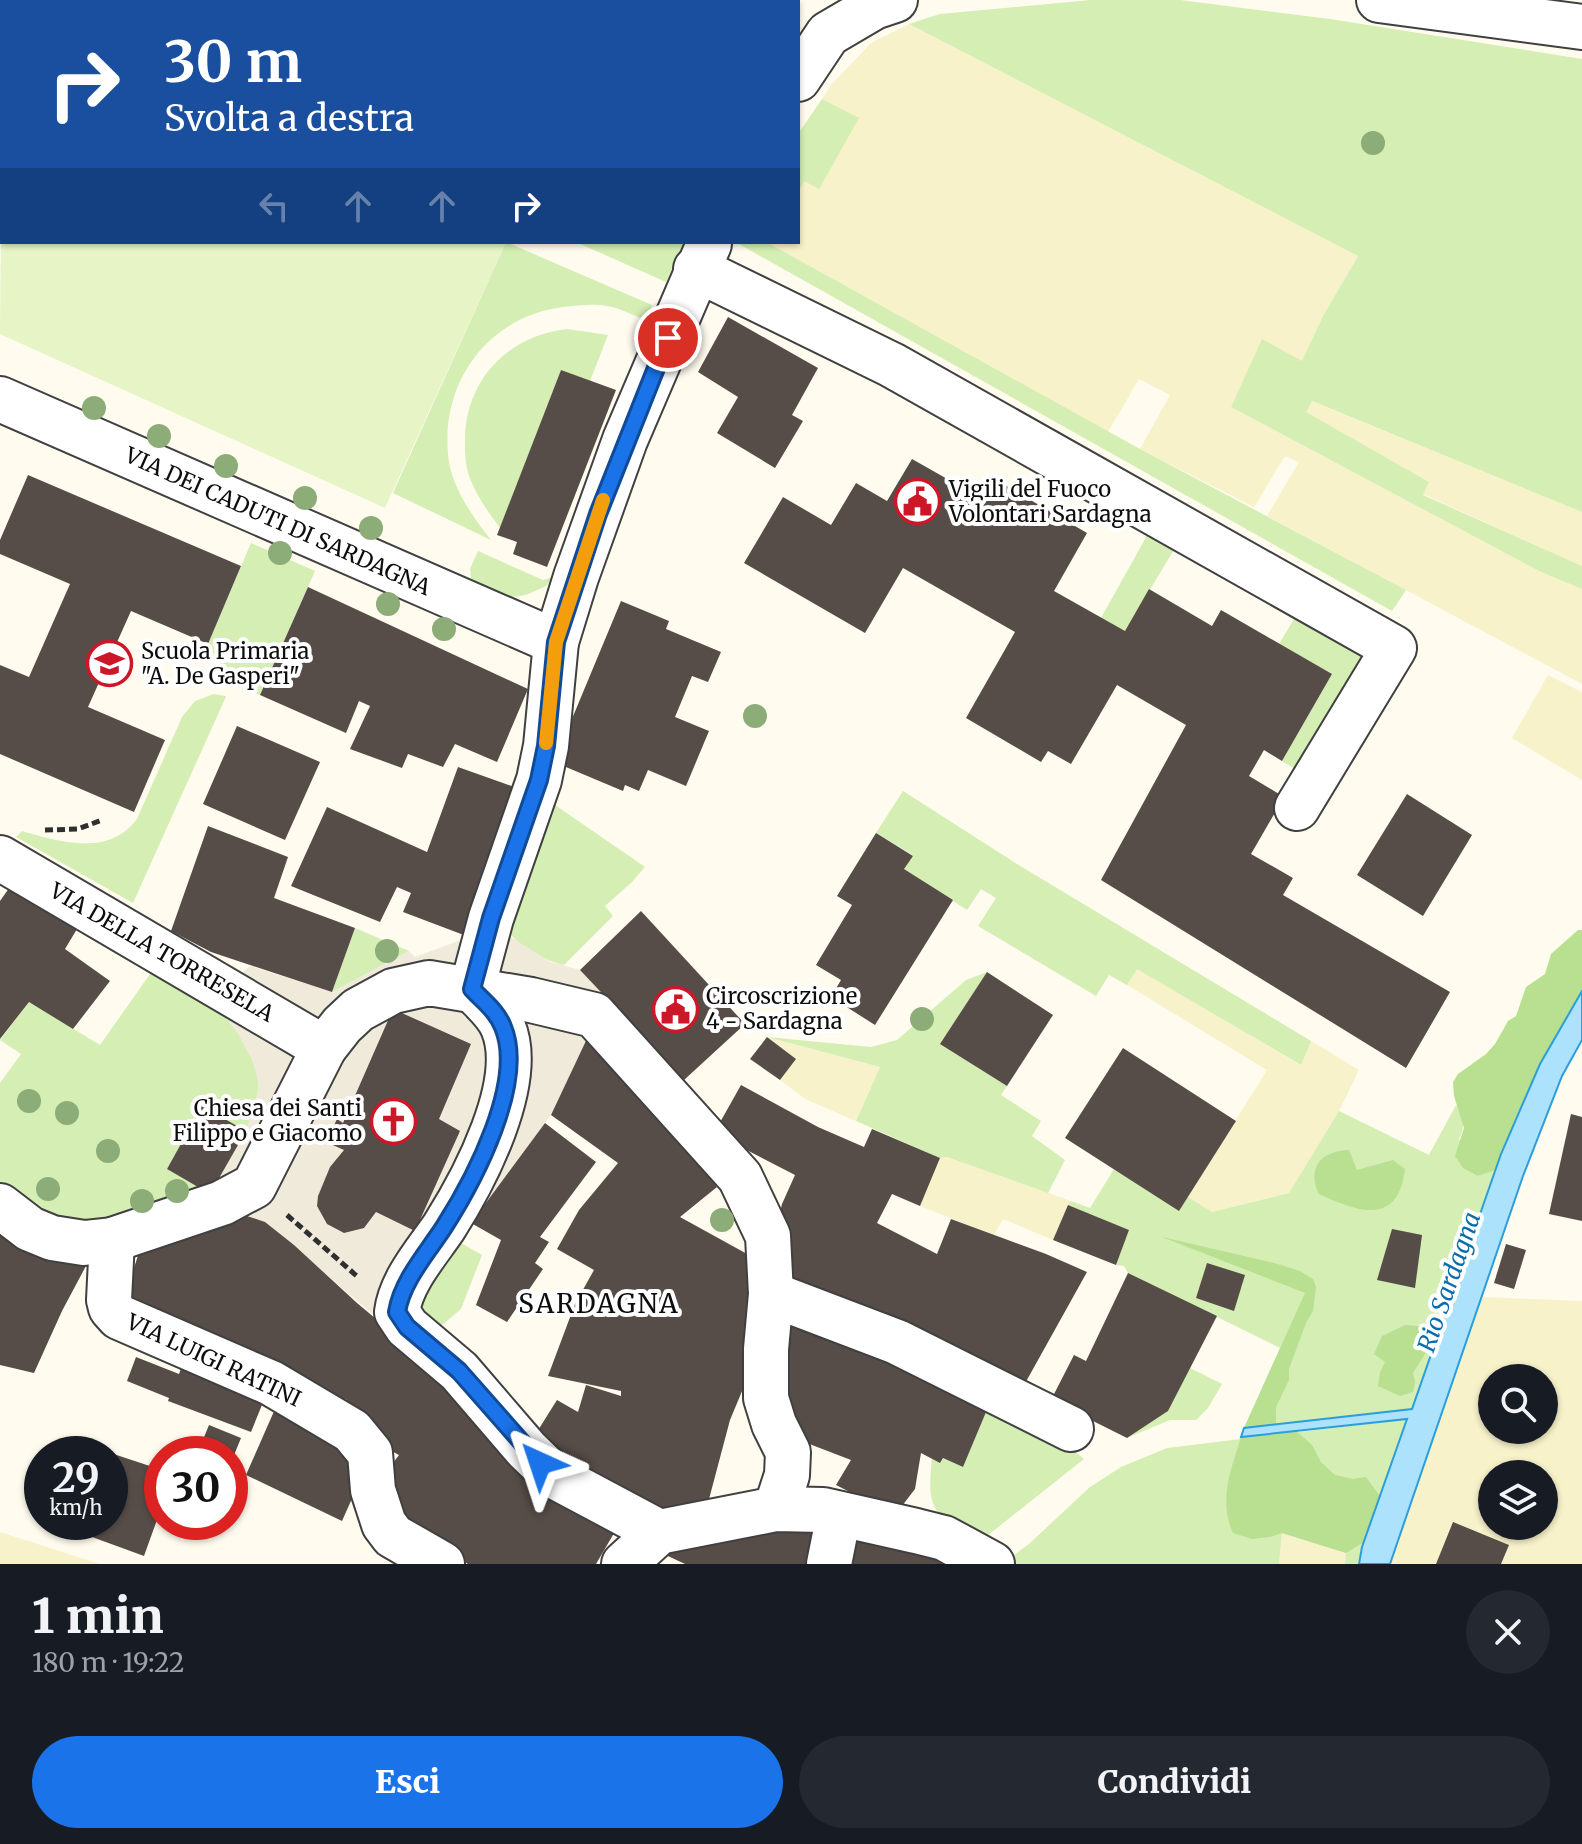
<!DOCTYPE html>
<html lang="it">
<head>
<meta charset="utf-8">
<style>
	body { margin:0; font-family:Merriweather,serif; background:#242831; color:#f1f3f6; height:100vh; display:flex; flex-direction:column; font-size:30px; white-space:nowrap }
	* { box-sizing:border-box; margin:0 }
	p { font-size:26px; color:#9ea1a6 }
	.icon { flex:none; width:44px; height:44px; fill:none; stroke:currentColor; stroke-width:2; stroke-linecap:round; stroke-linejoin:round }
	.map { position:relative; height:1564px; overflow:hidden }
	.panel { display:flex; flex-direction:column; background:#171b24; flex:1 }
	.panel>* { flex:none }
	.top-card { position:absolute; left:0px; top:0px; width:800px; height:244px; box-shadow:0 2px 6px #0004; background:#1a4fa0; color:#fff; overflow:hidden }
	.controls { position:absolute; left:1478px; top:1364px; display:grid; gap:16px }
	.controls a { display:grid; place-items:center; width:80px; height:80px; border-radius:50%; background:#171b24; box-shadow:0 2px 6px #0004; font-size:40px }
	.speed { position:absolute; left:24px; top:1436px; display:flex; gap:16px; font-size:40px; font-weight:700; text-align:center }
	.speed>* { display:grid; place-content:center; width:104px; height:104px; border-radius:50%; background:#171b24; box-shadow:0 2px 6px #0004; line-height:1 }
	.speed small { font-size:20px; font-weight:400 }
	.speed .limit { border:12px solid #d22; background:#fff; color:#111 }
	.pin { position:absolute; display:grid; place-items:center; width:68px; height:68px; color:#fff; margin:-34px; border:4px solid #fff; border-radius:50%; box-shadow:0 2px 8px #0007 }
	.me { position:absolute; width:88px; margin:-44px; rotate:318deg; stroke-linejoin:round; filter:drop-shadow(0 0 6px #0008) }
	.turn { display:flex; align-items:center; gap:28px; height:168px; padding:0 32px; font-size:36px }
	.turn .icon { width:104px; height:104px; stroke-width:2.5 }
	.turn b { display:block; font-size:56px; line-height:68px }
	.lanes { display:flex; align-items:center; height:76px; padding:0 32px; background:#0003; justify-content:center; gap:40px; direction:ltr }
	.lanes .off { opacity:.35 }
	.round { display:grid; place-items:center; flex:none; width:84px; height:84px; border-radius:42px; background:#242831 }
	.head { display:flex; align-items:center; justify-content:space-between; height:136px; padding:0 32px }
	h1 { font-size:48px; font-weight:800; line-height:60px }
	.primary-button { display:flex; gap:16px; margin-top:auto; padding:16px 32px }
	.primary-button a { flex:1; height:92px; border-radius:48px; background:#1a73e8; color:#fff; font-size:32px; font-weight:800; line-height:92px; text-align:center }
	.primary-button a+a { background:#242831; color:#f1f3f6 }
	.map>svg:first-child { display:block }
</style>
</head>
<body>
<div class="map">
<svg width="1582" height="1564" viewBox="0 0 1582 1564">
	<rect width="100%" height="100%" fill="#fffbee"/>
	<g fill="#f8f2ca" fill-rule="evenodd">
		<path d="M200,0H790L789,2Z"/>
		<path d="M909,24L1358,256L1323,316L1302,362L1262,340L1231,407L1541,572L1582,589V684L1267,516L1299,462L1285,456L1254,507L1140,449L1170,395L1139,379L1108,432L770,244L798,242V193L804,181L818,188L858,119L822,99L831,85L871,43Z"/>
		<path d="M1311,401L1582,512V566L1423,494L1429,482L1305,412Z"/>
		<path d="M1548,675L1582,692V780L1512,738Z"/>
		<path d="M1137,968L1300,1065L1311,1041L1359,1070L1339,1111L1289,1193L1212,1212L1188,1197L1267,1070L1127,985Z"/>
		<path d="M767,1037L880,1067L856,1121L805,1099L780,1080L796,1059Z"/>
		<path d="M947,1157L1071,1201L1053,1240L1003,1219L994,1235L920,1206L940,1158Z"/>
		<path d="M1482,1297L1582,1301V1564H1390L1394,1546ZM1492,1378H1544V1430H1492ZM1492,1474H1544V1526H1492Z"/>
		<path d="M0,1532L100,1564H0Z"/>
		<path d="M1282,1533L1346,1553L1345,1564H1279Z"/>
	</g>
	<g fill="#d4eeb3">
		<path d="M1091,0H1180L1330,19L1582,59V512L1312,401L1306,412L1429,482L1423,495L1582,566V589L1541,572L1231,407L1262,339L1302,361L1323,316L1358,256L909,24L940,14Z"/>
		<path d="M822,99L859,118L819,189L804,181L798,193V134Z"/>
		<path d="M506,242L652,305L646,320C635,316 624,310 612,307C596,303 579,305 563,307C490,316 441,380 448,454C450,485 472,516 491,540L393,493Z"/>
		<path d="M576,242H684L666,282Z"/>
		<path d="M771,242L770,244L1140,449L1406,590L1392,611L737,243Z"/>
		<path d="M567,329L608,335L590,381L561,370L500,528C489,513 478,498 471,481C465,467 465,454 465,439C466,379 508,336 567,329Z"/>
		<path d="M1149,532L1175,548L1125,631L1101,618Z"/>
		<path d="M251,543L315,571L260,695L231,684L208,644Z"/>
		<path d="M478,551L543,580L553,577C549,586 542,588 533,592C511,602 493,595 472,585L470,569Z"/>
		<path d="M1297,614L1373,658L1300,772L1282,761L1332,674L1279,644Z"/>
		<path d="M214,694L226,696L224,701L133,903L16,837L22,831C60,842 109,857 137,819L182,717L195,701Z"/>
		<path d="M903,791L1017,864L1311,1041L1301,1065L1137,969L1127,985L1109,975L1096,996L978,926L996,898L981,889L967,910L904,869L913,855L876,833Z"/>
		<path d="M555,805L645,867L632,882L605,906L613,916L564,965C543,960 513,944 504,924L543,811Z"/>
		<path d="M355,928L409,951L332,992Z"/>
		<path d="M155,967C176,981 203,995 221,1013C239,1030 260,1064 258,1089C257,1103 251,1117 246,1131L202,1107L167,1169L210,1194L69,1227L0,1187V1083L21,1054L0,1040L29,1002L100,1045Z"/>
		<path d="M987,972L941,1044L1007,1086L1001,1095L1041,1121L1032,1136L1065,1160L1048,1193L947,1157L940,1158L856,1121L880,1067L767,1037L871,1047L897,1040L966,980Z"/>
		<path d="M1456,1105C1463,1118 1466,1126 1459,1139L1478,1176L1496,1170L1412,1409L1244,1428L1280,1348L1128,1273L1124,1266L1116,1265L1129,1230L1068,1205L1071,1201L1090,1208L1114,1169L1179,1210L1188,1197L1212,1212L1289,1193L1339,1111L1429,1155Z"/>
		<path d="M461,1243L482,1255L461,1309L436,1330L417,1306Z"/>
		<path d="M1190,1368L1222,1384L1208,1408L1196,1420H1170L1127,1438L1168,1411Z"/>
		<path d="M989,1405L1065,1443L1084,1459L978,1543C935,1512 926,1515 932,1458L940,1463L943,1458L963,1467Z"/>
		<path d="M1408,1419L1362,1547L1359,1564H1345L1346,1553L1282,1533L1279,1564H1010L1006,1561L1030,1543L1090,1487L1121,1467L1167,1448Z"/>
	</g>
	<g fill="#b8e090">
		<path d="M1578,930H1582V991L1540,1064L1496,1170L1478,1176L1463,1168L1455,1156L1464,1128L1454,1096L1453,1082L1458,1074L1486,1054L1495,1044L1508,1021L1516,1016L1526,987L1545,974L1551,954Z"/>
		<path d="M1349,1150L1357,1170L1393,1160L1405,1169C1398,1228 1356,1211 1319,1194C1306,1167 1322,1151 1349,1150Z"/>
		<path d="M1162,1237L1274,1263L1300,1271L1313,1279L1316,1287L1313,1311L1306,1323L1289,1369V1380L1276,1407V1424L1244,1428L1305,1293Z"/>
		<path d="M1405,1325L1419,1326L1429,1339L1428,1349L1413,1373L1415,1382L1413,1392L1400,1396L1378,1386L1380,1373L1385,1362L1374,1354L1382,1336Z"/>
		<path d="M1296,1431L1312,1445L1321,1462L1335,1475L1353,1479L1366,1477L1380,1496L1364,1542L1346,1553L1282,1533L1270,1537L1252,1539L1233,1533C1218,1500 1231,1470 1241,1437Z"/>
	</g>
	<path fill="#e6f4c6" d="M2,128V242H506L385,508L0,334Z"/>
	<path fill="#f0eadb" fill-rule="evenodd" d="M504,924L509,936L551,962L580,970L604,994L595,1003L592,1028L551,1115L471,1223L417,1306L384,1324L265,1222L235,1212L210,1194L246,1131L258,1092V1080L252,1060L236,1030L221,1012L225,988L250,966L332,992L409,951L415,957ZM393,1009L471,1044L439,1119L460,1131L376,1212L364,1227L344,1233L327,1224L317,1206L318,1196L330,1167L344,1150L326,1141L337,1120L343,1123Z"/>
	<path fill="#ace2fc" stroke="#2b9edb" stroke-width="2" d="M1582,991V1040L1562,1076L1523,1176L1390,1564H1359L1362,1547L1407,1419L1241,1437L1244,1428L1412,1409L1501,1154L1540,1064Z"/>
	<g fill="#574d48">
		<path d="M728,317L818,368L792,415L803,421L775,468L717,433L738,397L698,372Z"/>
		<path d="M561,370L616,390L547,567L513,554L517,542L497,535Z"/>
		<path d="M912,459L979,497L991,477L1087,533L1054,591L1125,631L1149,589L1212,626L1221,610L1332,674L1282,761L1264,750L1249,776L1284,797L1251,854L1293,878L1283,895L1450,992L1406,1068L1101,880L1186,725L1117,685L1071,764L1048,751L1041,762L966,718L1015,632L903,568L865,633L744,563L783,497L831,525L856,483L887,501Z"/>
		<path d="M28,475L241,566L208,644L131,611L88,707L165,740L134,812L0,754V665L29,677L70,584L0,554V540Z"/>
		<path d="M308,587L528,689L497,762L455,744L443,767L408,754L402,768L350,749L370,706L359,701L346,733L260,695Z"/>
		<path d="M621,601L669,621L666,629L721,652L708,682L692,676L675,717L709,731L686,786L648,770L639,791L625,785L623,791L554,762Z"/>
		<path d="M237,726L320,762L285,840L203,804Z"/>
		<path d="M458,767L523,790L469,937L403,912L411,893L397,887L380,922L291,886L327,807L427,852Z"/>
		<path d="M1407,794L1472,835L1423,916L1357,875Z"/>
		<path d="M208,826L288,857L274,898L355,928L332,992L211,952L171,931Z"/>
		<path d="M876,833L913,856L904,869L953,900L875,1025L831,997L841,980L816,965L852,905L837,896Z"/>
		<path d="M12,884L80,924L65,949L110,981L73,1029L29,1002L0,1039V901Z"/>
		<path d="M641,911L745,1024L684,1080L580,970Z"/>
		<path d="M987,972L1053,1015L1007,1086L940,1044Z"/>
		<path d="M393,1009L471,1044L439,1119L460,1131L415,1231L376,1212L364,1228L344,1233L327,1224L317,1206L318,1196L330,1167L344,1150L326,1142L337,1119L343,1123Z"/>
		<path d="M592,1028L717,1187L680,1217L758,1260L745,1384L730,1420L704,1518L620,1497L530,1443L557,1400L578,1412L586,1385L621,1396V1391L548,1376L575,1304L594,1270L557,1249L579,1210L618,1163L551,1115Z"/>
		<path d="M767,1037L796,1059L780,1080L750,1059Z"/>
		<path d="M1123,1048L1236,1121L1179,1211L1065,1138Z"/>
		<path d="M741,1085L818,1127L864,1147L872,1129L940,1158L920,1206L892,1194L877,1223L937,1254L951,1219L1046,1254L1087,1272L1018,1396L775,1288V1234L782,1204L795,1175L714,1133Z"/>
		<path d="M202,1106L246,1131L210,1194L167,1169Z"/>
		<path d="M1571,1114L1582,1117V1221L1549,1214Z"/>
		<path d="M545,1123L596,1162L540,1237L549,1242L535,1263L543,1269L507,1322L476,1305L501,1240L471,1223Z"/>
		<path d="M1068,1205L1129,1230L1116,1265L1053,1240Z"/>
		<path d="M235,1212L265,1222L294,1245L357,1303L620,1523L596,1564H468L403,1527L377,1484L399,1455L363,1436L341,1412L347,1400L121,1308L144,1237Z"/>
		<path d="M0,1213L87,1264L62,1311L34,1373L0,1365Z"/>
		<path d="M1392,1229L1422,1235L1415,1288L1377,1280Z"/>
		<path d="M1506,1244L1526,1250L1514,1289L1494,1283Z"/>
		<path d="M1207,1263L1245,1275L1234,1311L1196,1298Z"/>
		<path d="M1128,1273L1217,1316L1168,1411L1127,1438L1051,1400L1074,1355L1086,1361Z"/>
		<path d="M785,1311L989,1405L963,1467L943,1458L940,1463L921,1453L915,1489L895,1515L836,1485L851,1460L799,1440L779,1415Z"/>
		<path d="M136,1357L179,1374L185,1358L268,1390L251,1432L168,1401L169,1398L127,1381Z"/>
		<path d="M275,1409L367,1465L342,1521L246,1475Z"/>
		<path d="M209,1425L241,1438L232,1460L230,1454H218L200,1447Z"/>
		<path d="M71,1440L162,1470V1506L144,1556L51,1522H110V1454H67Z"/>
		<path d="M1453,1522L1509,1545L1501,1564H1436Z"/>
		<path d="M825,1527L819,1564H685L655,1550L727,1529Z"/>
		<path d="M840,1533L957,1564H837Z"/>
	</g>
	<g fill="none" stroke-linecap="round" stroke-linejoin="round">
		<defs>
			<g id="minor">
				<path d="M1379,0L1582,27"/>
				<path d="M798,79L828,34L874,7L895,0"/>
				<path d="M696,269L892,365L1394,648L1297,808"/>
				<path d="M0,399L556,642"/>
				<path d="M0,858L324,1048"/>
				<path d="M472,989L491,918L539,780L546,746L556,642L576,577L625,440L709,244"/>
				<path d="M472,989C483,1001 497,1012 503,1027C526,1082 474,1180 444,1227C427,1252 401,1281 397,1312L407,1327L459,1371L527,1450L554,1476L659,1532"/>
				<path d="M0,1206L30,1229L52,1238L84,1243L112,1240L222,1203L254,1186L324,1048L342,1025L358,1010L393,991L429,983L531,1000L594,1015L740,1177L768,1236L771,1294L766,1349V1398L774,1424L788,1452L787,1475L776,1509"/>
				<path d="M112,1240L109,1300L111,1308L119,1317L271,1383L352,1431L370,1453L373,1490L384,1524L393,1536L442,1564"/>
				<path d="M771,1294L897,1342L1071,1429"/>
				<path d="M624,1564L659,1532L776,1509L823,1510L916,1531L944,1538L992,1564"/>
				<path d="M829,1564L839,1514"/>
			</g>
		</defs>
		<use href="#minor" stroke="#404040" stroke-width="48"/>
		<g stroke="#2f2f2f" stroke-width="5" stroke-dasharray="8 4" stroke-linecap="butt">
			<path d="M45,830L78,829L102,820"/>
			<path d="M287,1215L358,1277"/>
		</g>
		<use href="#minor" stroke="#fff" stroke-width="44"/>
	</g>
	<g fill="#8cac78">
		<circle cx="1373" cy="143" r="12"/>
		<circle cx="94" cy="408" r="12"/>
		<circle cx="159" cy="436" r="12"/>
		<circle cx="226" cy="466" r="12"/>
		<circle cx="305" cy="498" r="12"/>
		<circle cx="371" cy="528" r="12"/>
		<circle cx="280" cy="553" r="12"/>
		<circle cx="388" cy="604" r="12"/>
		<circle cx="444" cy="629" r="12"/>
		<circle cx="755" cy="716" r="12"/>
		<circle cx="387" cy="951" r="12"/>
		<circle cx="922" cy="1019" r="12"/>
		<circle cx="29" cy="1101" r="12"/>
		<circle cx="67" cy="1113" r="12"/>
		<circle cx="108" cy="1151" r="12"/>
		<circle cx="48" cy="1189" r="12"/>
		<circle cx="177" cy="1191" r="12"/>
		<circle cx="142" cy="1201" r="12"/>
		<circle cx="722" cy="1220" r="12"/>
	</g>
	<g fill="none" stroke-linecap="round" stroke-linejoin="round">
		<defs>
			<path id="route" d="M540,1463L459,1371L407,1327L397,1312C402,1281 427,1253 444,1227C474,1180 526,1082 503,1027C497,1011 483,1001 472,989L491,918L539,780L546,746L556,642L598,514L668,338"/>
		</defs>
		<use href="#route" stroke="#114b97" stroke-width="20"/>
		<use href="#route" stroke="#1a73e8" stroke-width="14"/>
		<path stroke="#f59e0b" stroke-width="14" d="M546,743L556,642L603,500"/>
	</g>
	<defs>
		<symbol id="civic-ring" viewBox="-11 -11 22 22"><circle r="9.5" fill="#fff" stroke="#cc1728" stroke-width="1.5"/><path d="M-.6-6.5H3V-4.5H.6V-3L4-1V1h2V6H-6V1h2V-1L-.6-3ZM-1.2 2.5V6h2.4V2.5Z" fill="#cc1728"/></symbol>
		<symbol id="school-ring" viewBox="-11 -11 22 22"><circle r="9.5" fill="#fff" stroke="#cc1728" stroke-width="1.5"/><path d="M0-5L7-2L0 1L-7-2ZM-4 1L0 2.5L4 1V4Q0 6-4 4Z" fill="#cc1728"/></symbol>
		<symbol id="church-ring" viewBox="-11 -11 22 22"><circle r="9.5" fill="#fff" stroke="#cc1728" stroke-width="1.5"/><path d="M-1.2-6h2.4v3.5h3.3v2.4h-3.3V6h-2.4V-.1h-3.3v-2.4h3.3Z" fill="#cc1728"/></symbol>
	</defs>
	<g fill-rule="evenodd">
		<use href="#civic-ring" x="892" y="476" width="51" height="51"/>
		<use href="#school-ring" x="84" y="638" width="51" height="51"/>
		<use href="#civic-ring" x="650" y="984" width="51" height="51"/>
		<use href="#church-ring" x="368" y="1096" width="51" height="51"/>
	</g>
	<g text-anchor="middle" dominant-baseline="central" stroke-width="8" stroke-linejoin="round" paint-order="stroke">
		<g font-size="22" fill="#0d0d0d" stroke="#fff" text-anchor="start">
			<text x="949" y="489">Vigili del Fuoco<tspan x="949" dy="25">Volontari Sardagna</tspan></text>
			<text x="141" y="651">Scuola Primaria<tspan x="141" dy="25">"A. De Gasperi"</tspan></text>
			<text x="706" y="996">Circoscrizione<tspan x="706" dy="25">4 - Sardagna</tspan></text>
			<text x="362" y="1108" text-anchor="end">Chiesa dei Santi<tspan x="362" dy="25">Filippo e Giacomo</tspan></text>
		</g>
		<g font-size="22" fill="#0d0d0d" stroke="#fff">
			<text transform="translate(278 521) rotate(24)">VIA DEI CADUTI DI SARDAGNA</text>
			<text transform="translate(162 952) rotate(30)">VIA DELLA TORRESELA</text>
			<text transform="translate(214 1360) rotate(25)">VIA LUIGI RATINI</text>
		</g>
		<g font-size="24" font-style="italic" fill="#096dac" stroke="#fff">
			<text transform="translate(1449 1282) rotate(-71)">Rio Sardagna</text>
		</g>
		<g font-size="26" letter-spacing="2" fill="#0d0d0d" stroke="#fff">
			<text x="599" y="1303">SARDAGNA</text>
		</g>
	</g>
</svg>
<div class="controls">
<a><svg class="icon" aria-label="search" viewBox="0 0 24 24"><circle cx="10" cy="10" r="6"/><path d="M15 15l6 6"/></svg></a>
<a><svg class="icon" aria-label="layers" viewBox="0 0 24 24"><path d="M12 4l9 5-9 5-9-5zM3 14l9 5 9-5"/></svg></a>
</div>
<div class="speed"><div>29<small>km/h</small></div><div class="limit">30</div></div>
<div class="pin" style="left:668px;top:338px;background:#d93025"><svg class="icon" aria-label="arrive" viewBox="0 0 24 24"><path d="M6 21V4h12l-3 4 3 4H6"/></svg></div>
<svg class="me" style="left:540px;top:1463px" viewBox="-20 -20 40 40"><path d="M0-17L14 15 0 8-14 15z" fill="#1a73e8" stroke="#fff" stroke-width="4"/></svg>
<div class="top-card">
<div class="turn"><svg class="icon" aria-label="right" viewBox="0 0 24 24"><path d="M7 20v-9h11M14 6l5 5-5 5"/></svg><div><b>30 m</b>Svolta a destra</div></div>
<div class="lanes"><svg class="icon off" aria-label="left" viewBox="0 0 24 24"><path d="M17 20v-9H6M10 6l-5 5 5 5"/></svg><svg class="icon off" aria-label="ahead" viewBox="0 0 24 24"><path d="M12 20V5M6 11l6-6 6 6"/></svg><svg class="icon off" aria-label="ahead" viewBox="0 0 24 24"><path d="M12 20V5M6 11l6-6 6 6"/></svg><svg class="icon" aria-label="right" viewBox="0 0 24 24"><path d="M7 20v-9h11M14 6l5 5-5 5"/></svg></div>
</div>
</div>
<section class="panel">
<div class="head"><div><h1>1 min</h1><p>180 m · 19:22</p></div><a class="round"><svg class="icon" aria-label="close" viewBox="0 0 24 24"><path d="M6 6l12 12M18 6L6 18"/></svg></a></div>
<div class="primary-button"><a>Esci</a><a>Condividi</a></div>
</section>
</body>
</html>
